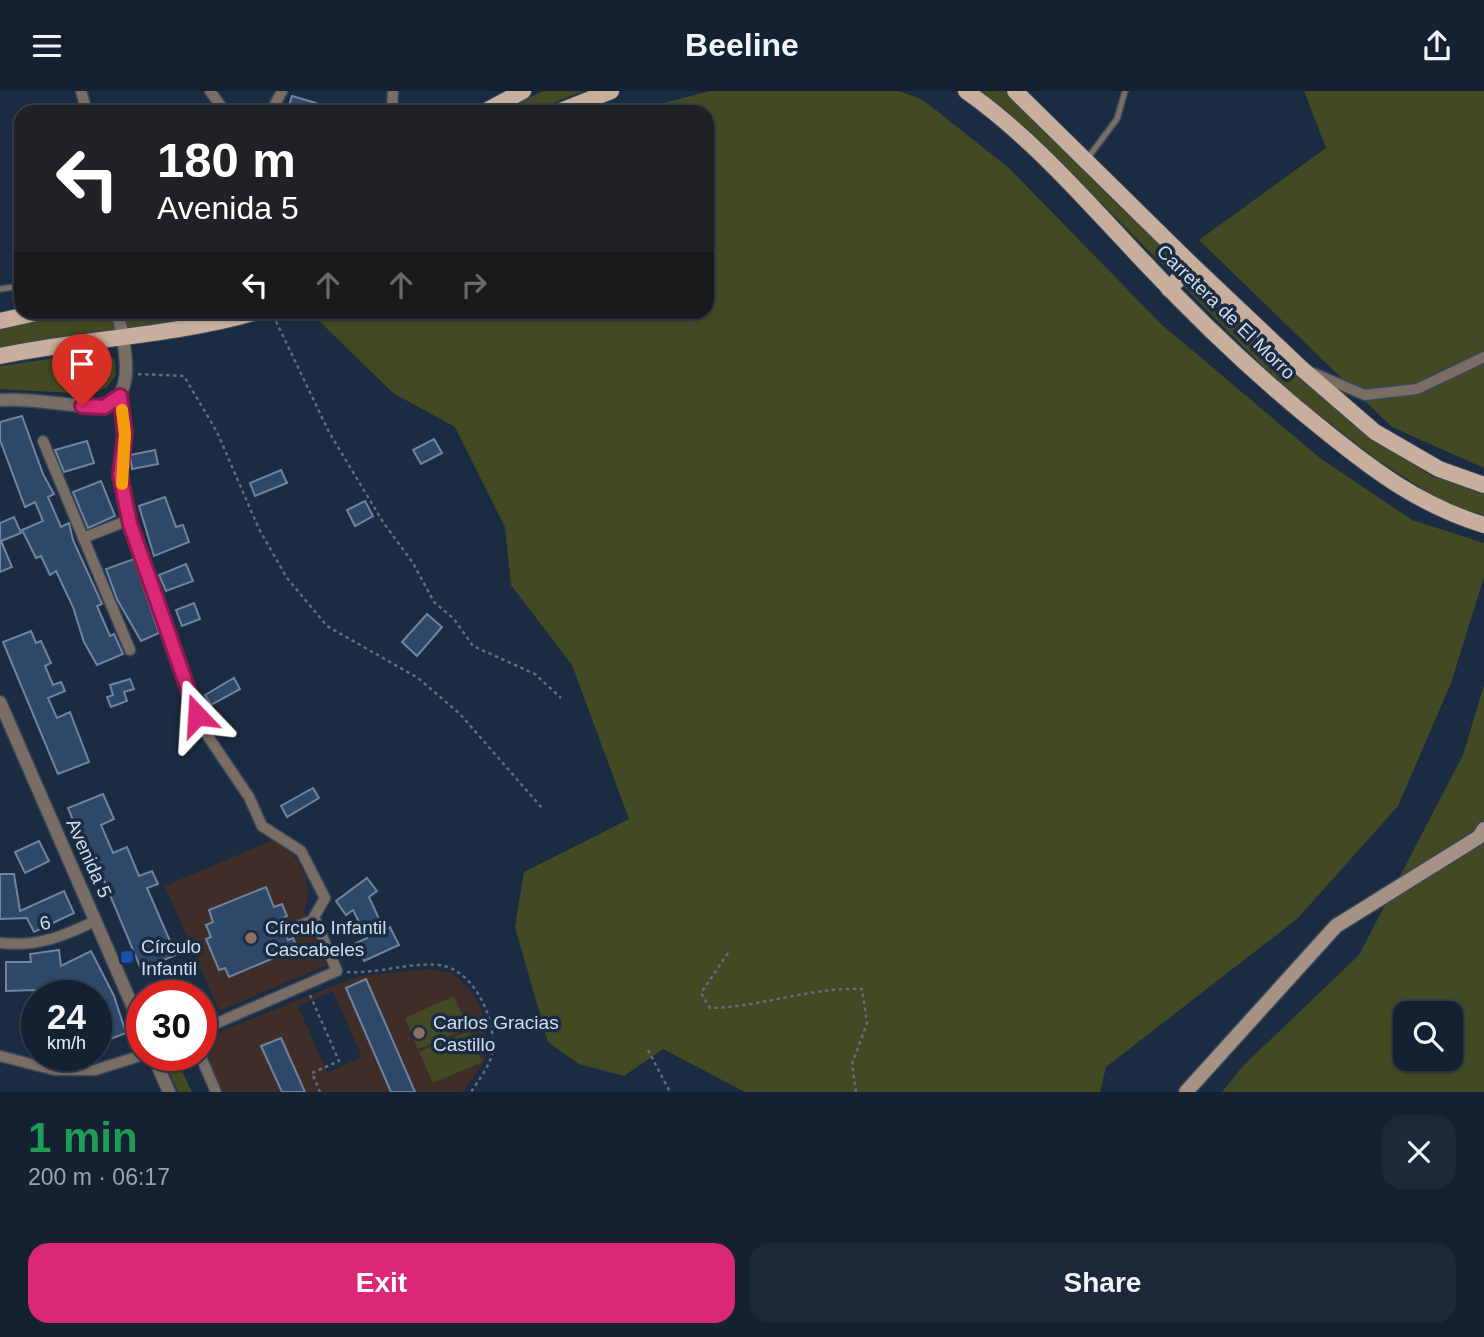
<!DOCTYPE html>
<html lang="en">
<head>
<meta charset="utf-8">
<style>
	body { margin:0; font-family:Arial,sans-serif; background:#1d293a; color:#f1f3f6; height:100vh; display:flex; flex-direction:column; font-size:26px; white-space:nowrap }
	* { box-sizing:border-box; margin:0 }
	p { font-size:23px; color:#9da3ac }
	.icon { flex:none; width:38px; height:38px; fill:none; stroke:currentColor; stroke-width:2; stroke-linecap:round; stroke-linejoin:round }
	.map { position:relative; height:1001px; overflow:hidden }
	.side { display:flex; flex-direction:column; background:#142132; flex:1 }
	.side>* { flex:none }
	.banner { position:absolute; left:14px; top:14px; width:700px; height:214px; border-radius:21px; box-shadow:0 2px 5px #0004,0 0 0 2px #333e4d; background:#202124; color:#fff; overflow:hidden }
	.buttons { position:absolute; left:1393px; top:910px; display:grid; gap:14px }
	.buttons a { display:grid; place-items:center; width:70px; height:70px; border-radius:14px; background:#142132; box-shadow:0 2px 5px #0004,0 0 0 2px #333e4d; font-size:35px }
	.speed { position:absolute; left:21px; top:889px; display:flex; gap:14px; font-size:35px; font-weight:700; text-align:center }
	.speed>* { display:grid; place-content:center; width:91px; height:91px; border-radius:50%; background:#142132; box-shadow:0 2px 5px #0004,0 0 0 2px #333e4d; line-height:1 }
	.speed small { font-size:18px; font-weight:400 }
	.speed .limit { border:10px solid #d22; background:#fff; color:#111 }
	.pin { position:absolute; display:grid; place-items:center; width:60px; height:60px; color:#fff; margin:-72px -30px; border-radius:50% 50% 50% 0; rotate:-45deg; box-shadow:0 0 7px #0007 }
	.pin .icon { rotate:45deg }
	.me { position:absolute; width:77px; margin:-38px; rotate:340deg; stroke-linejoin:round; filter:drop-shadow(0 0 5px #0008) }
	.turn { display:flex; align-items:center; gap:24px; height:147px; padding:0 28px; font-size:32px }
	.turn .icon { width:91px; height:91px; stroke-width:2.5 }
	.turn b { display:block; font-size:49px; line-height:60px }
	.lanes { display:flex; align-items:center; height:66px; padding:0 28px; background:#0003; justify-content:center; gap:35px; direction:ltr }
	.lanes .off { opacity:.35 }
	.round { display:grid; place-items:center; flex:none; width:74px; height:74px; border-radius:21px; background:#1d293a }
	.overview { display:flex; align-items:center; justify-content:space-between; height:119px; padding:0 28px }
	h1 { font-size:42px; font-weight:700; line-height:52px; color:#1e9e55 }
	.action { display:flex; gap:14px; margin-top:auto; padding:14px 28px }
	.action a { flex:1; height:80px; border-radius:21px; background:#db2777; color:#fff; font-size:28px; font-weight:700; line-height:80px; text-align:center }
	.action a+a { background:#1d293a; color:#f1f3f6 }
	header { display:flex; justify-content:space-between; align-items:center; height:91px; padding:0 28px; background:#142132; font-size:32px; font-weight:700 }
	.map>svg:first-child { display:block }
</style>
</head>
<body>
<header><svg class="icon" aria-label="menu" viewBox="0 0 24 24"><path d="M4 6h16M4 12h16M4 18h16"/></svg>Beeline<svg class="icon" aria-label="share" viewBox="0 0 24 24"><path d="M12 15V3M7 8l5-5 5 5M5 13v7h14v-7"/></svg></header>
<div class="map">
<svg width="1484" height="1001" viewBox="0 0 1484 1001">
	<rect width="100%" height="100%" fill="#1b2c42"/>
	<g fill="#402d28" fill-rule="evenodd">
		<path d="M273,749L285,756L298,770L306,787L308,805L304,820L327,874L219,920L165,795Z"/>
		<path d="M432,878L452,882L470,899L481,917L486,937L484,971L463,1001H222L201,948L359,885ZM333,900L362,966L327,982L298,915Z"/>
	</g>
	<g fill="#434a23" fill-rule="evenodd">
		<path d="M543,0H583L532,21H500Z"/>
		<path d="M710,0H899L923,9L1009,77L1162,234L1320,367L1412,429L1484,452V486L1451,592L1398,715L1297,828L1106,976L1100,1001H745L663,958L624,985L579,973L548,951L515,836L524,781L629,728L572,574L511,494L505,436L455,336L393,302L314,225L320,220H707V21H630Z"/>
		<path d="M979,0H1007L1372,347L1433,386L1484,400V424L1446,413L1376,368L1282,295L1042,52Z"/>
		<path d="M1304,0H1484V377L1392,336L1199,149L1326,57Z"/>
		<path d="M110,220L116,241L0,259V238L80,221Z"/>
		<path d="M124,221H220L129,239Z"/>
		<path d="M106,260L115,269L116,284L107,296L93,303L0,298V275Z"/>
		<path d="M1484,594V1001H1222L1244,974L1359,864L1463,664ZM1405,922H1451V968H1405Z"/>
		<path d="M454,905L468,937L418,958L405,927Z"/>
		<path d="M469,940L482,971L433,992L419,961Z"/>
		<path d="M167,964H188V968L179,974L192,1001H178L163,967Z"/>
	</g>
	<g fill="#2e4869" stroke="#70849f" stroke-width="2">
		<path d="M292,5L316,12L313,21H287Z"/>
		<path d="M22,325L43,383L54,403L48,406L61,436L69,432L73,449L102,513L97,515L110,545L114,543L123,563L97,574L84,551L73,516L56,480L50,484L41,465L36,467L22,439L43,430L35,411L25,416L0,349V331Z"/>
		<path d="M434,348L442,362L421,373L413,359Z"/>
		<path d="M87,350L94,372L64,381L55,359Z"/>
		<path d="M155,359L158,373L132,378L130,364Z"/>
		<path d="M281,379L287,392L255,405L250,392Z"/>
		<path d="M101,390L115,425L88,437L73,401Z"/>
		<path d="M165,406L176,436L183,434L189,451L154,465L139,415Z"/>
		<path d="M365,410L373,425L355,435L347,419Z"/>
		<path d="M14,426L21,442L1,450L12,476L0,481V432Z"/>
		<path d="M134,468L159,542L141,550L117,508L106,478Z"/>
		<path d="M186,473L193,490L166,500L159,484Z"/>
		<path d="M194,512L200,528L182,535L176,519Z"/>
		<path d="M427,523L442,536L417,565L402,551Z"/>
		<path d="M31,540L36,552L41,550L51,572L45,575L53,594L61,591L65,600L48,607L57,627L70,621L89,671L58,683L3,551Z"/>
		<path d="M234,587L240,598L211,614L205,604Z"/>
		<path d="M130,588L134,598L124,601L127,610L111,616L107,606L113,604L110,594Z"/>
		<path d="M313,697L319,707L287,726L281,715Z"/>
		<path d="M103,703L114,728L101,734L113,762L127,756L139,785L152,780L158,793L147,797L176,864L141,878L89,754L84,756L68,717Z"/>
		<path d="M39,750L49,770L25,782L15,761Z"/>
		<path d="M0,783H14L20,820L64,800L74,822L34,841L27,827L0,828Z"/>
		<path d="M367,787L377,800L369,806L384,839L390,836L399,854L364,870L356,852L367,847L353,819L346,824L336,810Z"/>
		<path d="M266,796L274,816L282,813L287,825L280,828L288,849L293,847L297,857L229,886L225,877L219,879L206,848L211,846L206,834L213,831L209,819Z"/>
		<path d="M59,859L61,875L91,860L114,905L126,942L103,951L96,934V905H35V899L6,900V871H31L30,863Z"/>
		<path d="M366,888L415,1001H391L346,897Z"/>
		<path d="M281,947L305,1001H282L261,955Z"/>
	</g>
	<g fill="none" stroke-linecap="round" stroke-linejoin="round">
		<defs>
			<g id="service">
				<path d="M1087,68L1117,28L1125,0"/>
				<path d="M0,198L21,195"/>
				<path d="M291,835L314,826"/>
			</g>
			<g id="minor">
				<path d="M81,0L87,21"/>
				<path d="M210,0L225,21"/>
				<path d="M271,21L282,0"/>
				<path d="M392,21L393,0"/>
				<path d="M1313,282L1365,304L1417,298L1484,266"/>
				<path d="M120,305L125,343L120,384L130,433L191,609L203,638L249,706L262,735L301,760L325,807L314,826L337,880L201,939"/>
				<path d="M43,350L130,559"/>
				<path d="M83,447L129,429"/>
				<path d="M0,852C37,856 62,846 95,830"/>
				<path d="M200,964L216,1001"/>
				<path d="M0,965L55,979H95L143,964"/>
			</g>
			<g id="tertiary">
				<path d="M0,309C84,305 151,355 117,220"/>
				<path d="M0,611L142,937"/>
				<path d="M153,964L169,1001"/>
			</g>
			<path id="secondary" d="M1186,1001L1336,835L1479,746L1484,738"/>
			<g id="primary">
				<path d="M966,0C1034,48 1089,113 1146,173C1202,233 1261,289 1325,340C1377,382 1420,414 1484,434"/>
				<path d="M1015,0L1192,174L1301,277L1375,341L1439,378L1484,394"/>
				<path d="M484,21L523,0"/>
				<path d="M558,21L611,0"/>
				<path d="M1169,198L1192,174"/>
				<path d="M0,230L45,220"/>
				<path d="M0,265C86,247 176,245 260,220"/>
			</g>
		</defs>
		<use href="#service" stroke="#38485d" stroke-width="8"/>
		<use href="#minor" stroke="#38485d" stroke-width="13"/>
		<use href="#tertiary" stroke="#38485d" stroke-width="15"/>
		<use href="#secondary" stroke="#38485d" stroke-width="17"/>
		<use href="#primary" stroke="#38485d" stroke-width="18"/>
		<g stroke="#5f6e81" stroke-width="2.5" stroke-dasharray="3.5 3.5" stroke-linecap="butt">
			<path d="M273,224L329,341L383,431L413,472L434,511L454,528L473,555L535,583L561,607"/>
			<path d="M138,283L184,285L217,341L259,438L287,487L327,535L418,587L460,623L542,717"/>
			<path d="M728,862L701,902L710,917C762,916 810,896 862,898L867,932L852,973L856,1001"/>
			<path d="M347,881C378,883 410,871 439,874C475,878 498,932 492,963C489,976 478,990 471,1001"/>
			<path d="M310,904L339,970L312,982L320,1001"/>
			<path d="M648,959L670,1001"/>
		</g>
		<use href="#service" stroke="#796d64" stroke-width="5"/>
		<use href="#minor" stroke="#796d64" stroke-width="10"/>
		<use href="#tertiary" stroke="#796d64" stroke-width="12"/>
		<use href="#secondary" stroke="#a69284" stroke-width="14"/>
		<use href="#primary" stroke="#c8ae9c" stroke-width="16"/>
	</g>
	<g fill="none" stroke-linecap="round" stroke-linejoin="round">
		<defs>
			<path id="route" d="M82,315L104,316L120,305L125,343L120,384L130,433L197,624"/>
		</defs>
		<use href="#route" stroke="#8e194d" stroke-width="18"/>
		<use href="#route" stroke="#db2777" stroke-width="12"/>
		<path stroke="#f59e0b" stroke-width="12" d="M122,319L125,343L122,393"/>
	</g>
	<g fill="#8d6e63" stroke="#1b2c42" stroke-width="2.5">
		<circle cx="251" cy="847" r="7"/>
		<circle cx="419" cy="942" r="7"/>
	</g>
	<rect fill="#1a4fb4" stroke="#1b2c42" stroke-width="2.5" x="120" y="859" width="14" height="14" rx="3.5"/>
	<g text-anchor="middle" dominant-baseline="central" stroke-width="7" stroke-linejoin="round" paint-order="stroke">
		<g font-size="19" fill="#d1dcea" stroke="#1b2c42">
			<text transform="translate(1226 221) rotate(44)">Carretera de El Morro</text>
			<text transform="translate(89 767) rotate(66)">Avenida 5</text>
			<text transform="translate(45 832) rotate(-14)">6</text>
		</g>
		<g font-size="19" fill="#d1dcea" stroke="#1b2c42" text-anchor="start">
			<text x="265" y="836">Círculo Infantil<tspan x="265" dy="22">Cascabeles</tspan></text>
			<text x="141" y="855">Círculo<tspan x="141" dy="22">Infantil</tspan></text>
			<text x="433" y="931">Carlos Gracias<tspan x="433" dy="22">Castillo</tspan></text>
		</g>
	</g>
</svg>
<div class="buttons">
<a><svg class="icon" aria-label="search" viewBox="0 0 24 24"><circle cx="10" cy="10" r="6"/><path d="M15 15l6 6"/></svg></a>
</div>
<div class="speed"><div>24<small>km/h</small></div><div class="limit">30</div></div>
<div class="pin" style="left:82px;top:315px;background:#d93025"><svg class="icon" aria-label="arrive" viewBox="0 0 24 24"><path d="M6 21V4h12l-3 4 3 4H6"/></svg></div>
<svg class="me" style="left:197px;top:624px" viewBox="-20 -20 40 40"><path d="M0-17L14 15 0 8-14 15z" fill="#db2777" stroke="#fff" stroke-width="4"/></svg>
<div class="banner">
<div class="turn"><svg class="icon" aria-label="left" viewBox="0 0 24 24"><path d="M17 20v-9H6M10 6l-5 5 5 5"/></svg><div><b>180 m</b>Avenida 5</div></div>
<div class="lanes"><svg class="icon" aria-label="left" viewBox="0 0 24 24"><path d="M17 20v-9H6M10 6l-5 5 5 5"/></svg><svg class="icon off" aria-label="ahead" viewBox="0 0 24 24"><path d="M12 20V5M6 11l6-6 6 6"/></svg><svg class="icon off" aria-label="ahead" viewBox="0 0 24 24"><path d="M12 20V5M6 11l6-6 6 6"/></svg><svg class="icon off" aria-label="right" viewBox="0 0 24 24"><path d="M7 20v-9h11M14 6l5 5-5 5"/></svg></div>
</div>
</div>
<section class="side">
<div class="overview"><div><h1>1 min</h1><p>200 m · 06:17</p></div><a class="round"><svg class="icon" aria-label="close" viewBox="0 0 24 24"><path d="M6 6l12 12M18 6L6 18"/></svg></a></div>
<div class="action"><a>Exit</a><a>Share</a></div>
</section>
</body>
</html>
